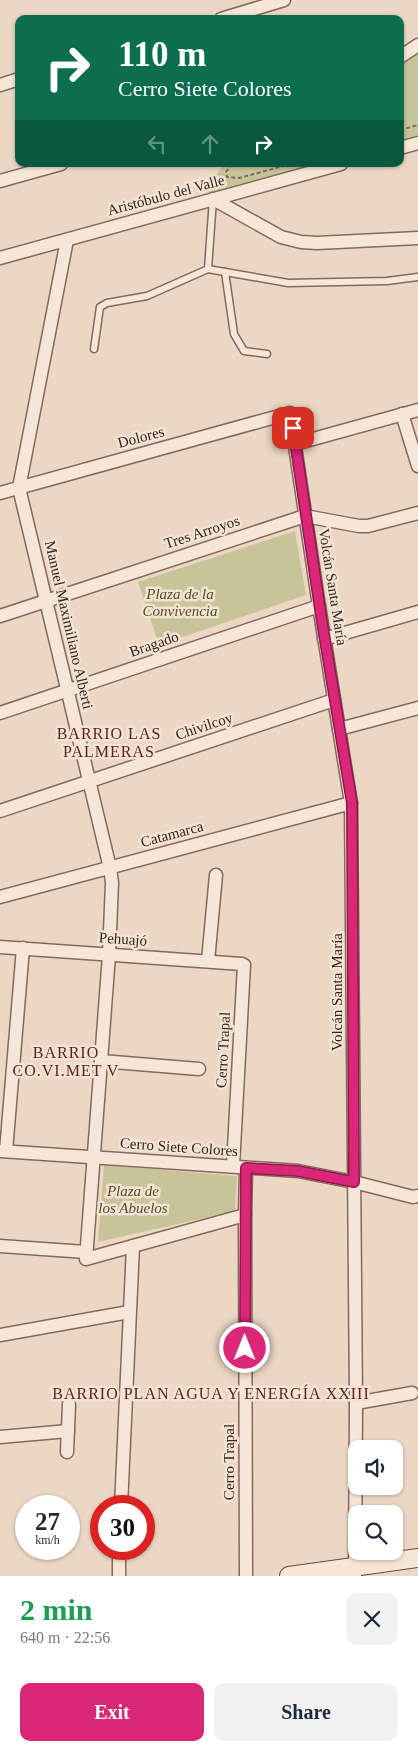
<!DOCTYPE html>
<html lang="en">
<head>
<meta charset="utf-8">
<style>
	body { margin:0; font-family:"Times New Roman",serif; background:#f2f2f3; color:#1f2937; height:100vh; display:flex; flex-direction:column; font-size:19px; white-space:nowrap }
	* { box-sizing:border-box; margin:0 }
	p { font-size:16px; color:#747a83 }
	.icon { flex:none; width:28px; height:28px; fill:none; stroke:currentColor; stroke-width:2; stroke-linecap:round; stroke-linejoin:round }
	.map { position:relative; height:1576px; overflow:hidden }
	.drawer { display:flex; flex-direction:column; background:#fff; flex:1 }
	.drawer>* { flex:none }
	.hud { position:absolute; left:15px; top:15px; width:389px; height:152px; border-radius:10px; box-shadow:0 1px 4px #0004; background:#0b6e4f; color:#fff; overflow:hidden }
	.tools { position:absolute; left:348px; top:1440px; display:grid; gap:10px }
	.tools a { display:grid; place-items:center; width:55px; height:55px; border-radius:10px; background:#fff; box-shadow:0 1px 4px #0004; font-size:25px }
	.speed { position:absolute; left:15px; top:1495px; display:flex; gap:10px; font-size:25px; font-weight:700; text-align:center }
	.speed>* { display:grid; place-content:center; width:65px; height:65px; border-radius:50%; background:#fff; box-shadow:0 1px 4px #0004; line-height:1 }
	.speed small { font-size:12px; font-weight:400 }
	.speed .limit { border:8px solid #d22; background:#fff; color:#111 }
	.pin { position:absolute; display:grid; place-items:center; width:42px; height:42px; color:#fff; margin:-21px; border-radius:10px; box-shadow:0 2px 8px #0006 }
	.me { position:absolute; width:55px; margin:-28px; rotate:0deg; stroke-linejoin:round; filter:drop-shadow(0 0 4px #0008) }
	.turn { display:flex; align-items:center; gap:18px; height:105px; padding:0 20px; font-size:22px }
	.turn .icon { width:65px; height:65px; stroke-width:2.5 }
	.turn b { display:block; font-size:35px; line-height:42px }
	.lanes { display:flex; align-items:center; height:48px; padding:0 20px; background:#0003; justify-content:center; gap:25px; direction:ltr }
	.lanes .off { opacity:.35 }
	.round { display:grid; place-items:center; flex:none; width:52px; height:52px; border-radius:10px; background:#f2f2f3 }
	.head { display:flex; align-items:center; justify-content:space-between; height:85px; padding:0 20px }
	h1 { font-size:30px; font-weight:700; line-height:38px; color:#1e9e55 }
	.cta { display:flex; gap:10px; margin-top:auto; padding:10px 20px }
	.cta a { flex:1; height:58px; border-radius:10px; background:#db2777; color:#fff; font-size:20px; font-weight:700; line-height:58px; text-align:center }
	.cta a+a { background:#f2f2f3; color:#1f2937 }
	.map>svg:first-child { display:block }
</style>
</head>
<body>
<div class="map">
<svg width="418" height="1576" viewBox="0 0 418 1576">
	<rect width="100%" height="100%" fill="#ebd7c4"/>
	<g fill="#c8c499">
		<path d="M418,53V135L400,140V65Z"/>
		<path d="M225,164H315L211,192L202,191Z"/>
		<path d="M295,531L306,595L159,645L138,582Z"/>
		<path d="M104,1165L237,1176L235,1211L98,1242Z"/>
	</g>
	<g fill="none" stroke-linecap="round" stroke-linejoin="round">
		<defs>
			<g id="lane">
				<path d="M208,269L213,199"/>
				<path d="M225,272L234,334L244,351L267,354"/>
				<path d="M94,349L100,307L107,303L147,296L208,269L288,283L387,281L418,277"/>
			</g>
			<g id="street">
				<path d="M221,19L284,0"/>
				<path d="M400,57L418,45"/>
				<path d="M0,85L19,79"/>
				<path d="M400,148L418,143"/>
				<path d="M0,181L61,164"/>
				<path d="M213,199L281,237L301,242L317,243L418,238"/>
				<path d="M67,240L19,488L110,868L112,883L109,955L86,1259L245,1215"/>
				<path d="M0,258L341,164"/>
				<path d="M402,414L418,466"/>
				<path d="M295,444L418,410"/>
				<path d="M0,493L290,413L319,606L351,803L356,1403L355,1576"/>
				<path d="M0,616L305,516L359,526H368L418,513"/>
				<path d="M324,639L418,612"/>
				<path d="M0,713L319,606"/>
				<path d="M339,729L418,708"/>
				<path d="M0,811L334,700"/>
				<path d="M0,897L351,803"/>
				<path d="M0,947L242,964L244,965L233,1166"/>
				<path d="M208,961L216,875"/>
				<path d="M101,1061L199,1069"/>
				<path d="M0,1151L298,1171L354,1182L413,1197L418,1196"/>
				<path d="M6,1151L23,948"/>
				<path d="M246,1168L245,1215L246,1576"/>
				<path d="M0,1246L86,1252"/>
				<path d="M0,1335L129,1312"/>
				<path d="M356,1403L412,1393"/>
				<path d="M0,1437L68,1431"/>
				<path d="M67,1452L69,1404"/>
				<path d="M121,1506L133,1246"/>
				<path d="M119,1576V1549"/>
			</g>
			<path id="secondary" d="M289,1576L418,1558"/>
		</defs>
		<use href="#lane" stroke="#84695c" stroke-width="9"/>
		<use href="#street" stroke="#84695c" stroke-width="15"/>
		<use href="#secondary" stroke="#664b3f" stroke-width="20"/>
		<g stroke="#84695c" stroke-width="2" stroke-dasharray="4 2.5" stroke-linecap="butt">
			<path d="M400,130L418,125"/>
			<path d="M232,164L226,172L227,177L239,178L291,164"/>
		</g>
		<use href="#lane" stroke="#f6e6d7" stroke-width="6"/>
		<use href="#street" stroke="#f6e6d7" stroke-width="12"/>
		<use href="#secondary" stroke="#f6e6d7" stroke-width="18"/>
	</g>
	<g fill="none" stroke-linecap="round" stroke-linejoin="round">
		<defs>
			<path id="route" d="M245,1348L246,1168L298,1171L354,1182L352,803L322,622L293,428"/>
		</defs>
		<use href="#route" stroke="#8e194d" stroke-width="12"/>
		<use href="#route" stroke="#db2777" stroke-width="9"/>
	</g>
	<g text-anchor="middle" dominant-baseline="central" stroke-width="5" stroke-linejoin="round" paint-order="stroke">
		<g font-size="15" fill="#35251f" stroke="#f3e3d3">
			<text transform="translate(166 195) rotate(-15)">Aristóbulo del Valle</text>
			<text transform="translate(141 437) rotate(-15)">Dolores</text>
			<text transform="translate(202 532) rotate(-18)">Tres Arroyos</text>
			<text transform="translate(333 587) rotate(81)">Volcán Santa María</text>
			<text transform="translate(69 625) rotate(77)">Manuel Maximiliano Alberti</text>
			<text transform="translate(154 644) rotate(-19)">Bragado</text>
			<text transform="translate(204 726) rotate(-18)">Chivilcoy</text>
			<text transform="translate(172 834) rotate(-15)">Catamarca</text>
			<text transform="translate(123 939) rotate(4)">Pehuajó</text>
			<text transform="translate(337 992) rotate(-90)">Volcán Santa María</text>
			<text transform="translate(223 1050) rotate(-87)">Cerro Trapal</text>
			<text transform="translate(179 1147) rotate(4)">Cerro Siete Colores</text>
			<text transform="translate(229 1462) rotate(-90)">Cerro Trapal</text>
		</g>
		<g font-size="15" font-style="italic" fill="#4e5027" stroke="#f3e3d3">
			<text x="180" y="594">Plaza de la<tspan x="180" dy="17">Convivencia</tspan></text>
			<text x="133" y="1191">Plaza de<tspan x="133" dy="17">los Abuelos</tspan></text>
		</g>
		<g font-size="16" letter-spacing="1" fill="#5e2222" stroke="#f3e3d3">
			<text x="109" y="733">BARRIO LAS<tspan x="109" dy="18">PALMERAS</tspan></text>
			<text x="66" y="1052">BARRIO<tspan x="66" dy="18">CO.VI.MET V</tspan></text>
			<text x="211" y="1393">BARRIO PLAN AGUA Y ENERGÍA XXIII</text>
		</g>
	</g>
</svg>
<div class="tools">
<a><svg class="icon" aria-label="sound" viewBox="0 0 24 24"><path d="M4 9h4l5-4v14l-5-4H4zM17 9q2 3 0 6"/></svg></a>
<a><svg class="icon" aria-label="search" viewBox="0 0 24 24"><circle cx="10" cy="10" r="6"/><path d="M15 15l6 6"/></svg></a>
</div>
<div class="speed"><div>27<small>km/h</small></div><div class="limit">30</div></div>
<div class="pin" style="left:293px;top:428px;background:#d93025"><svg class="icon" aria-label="arrive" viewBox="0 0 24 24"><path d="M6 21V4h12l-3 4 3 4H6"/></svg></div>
<svg class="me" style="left:245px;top:1348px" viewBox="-20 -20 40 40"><circle r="17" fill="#db2777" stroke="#fff" stroke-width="3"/><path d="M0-11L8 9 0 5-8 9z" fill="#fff"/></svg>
<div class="hud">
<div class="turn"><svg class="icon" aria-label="right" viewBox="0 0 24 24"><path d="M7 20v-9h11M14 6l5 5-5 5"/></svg><div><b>110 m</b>Cerro Siete Colores</div></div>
<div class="lanes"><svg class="icon off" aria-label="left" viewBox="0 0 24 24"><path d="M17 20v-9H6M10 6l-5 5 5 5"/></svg><svg class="icon off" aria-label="ahead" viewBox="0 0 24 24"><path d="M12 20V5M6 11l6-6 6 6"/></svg><svg class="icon" aria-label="right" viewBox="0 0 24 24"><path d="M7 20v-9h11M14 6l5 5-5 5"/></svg></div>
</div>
</div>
<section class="drawer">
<div class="head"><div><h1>2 min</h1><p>640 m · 22:56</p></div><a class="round"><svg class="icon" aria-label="close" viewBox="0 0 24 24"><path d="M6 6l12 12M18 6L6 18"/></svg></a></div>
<div class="cta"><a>Exit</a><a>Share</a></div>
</section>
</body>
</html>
